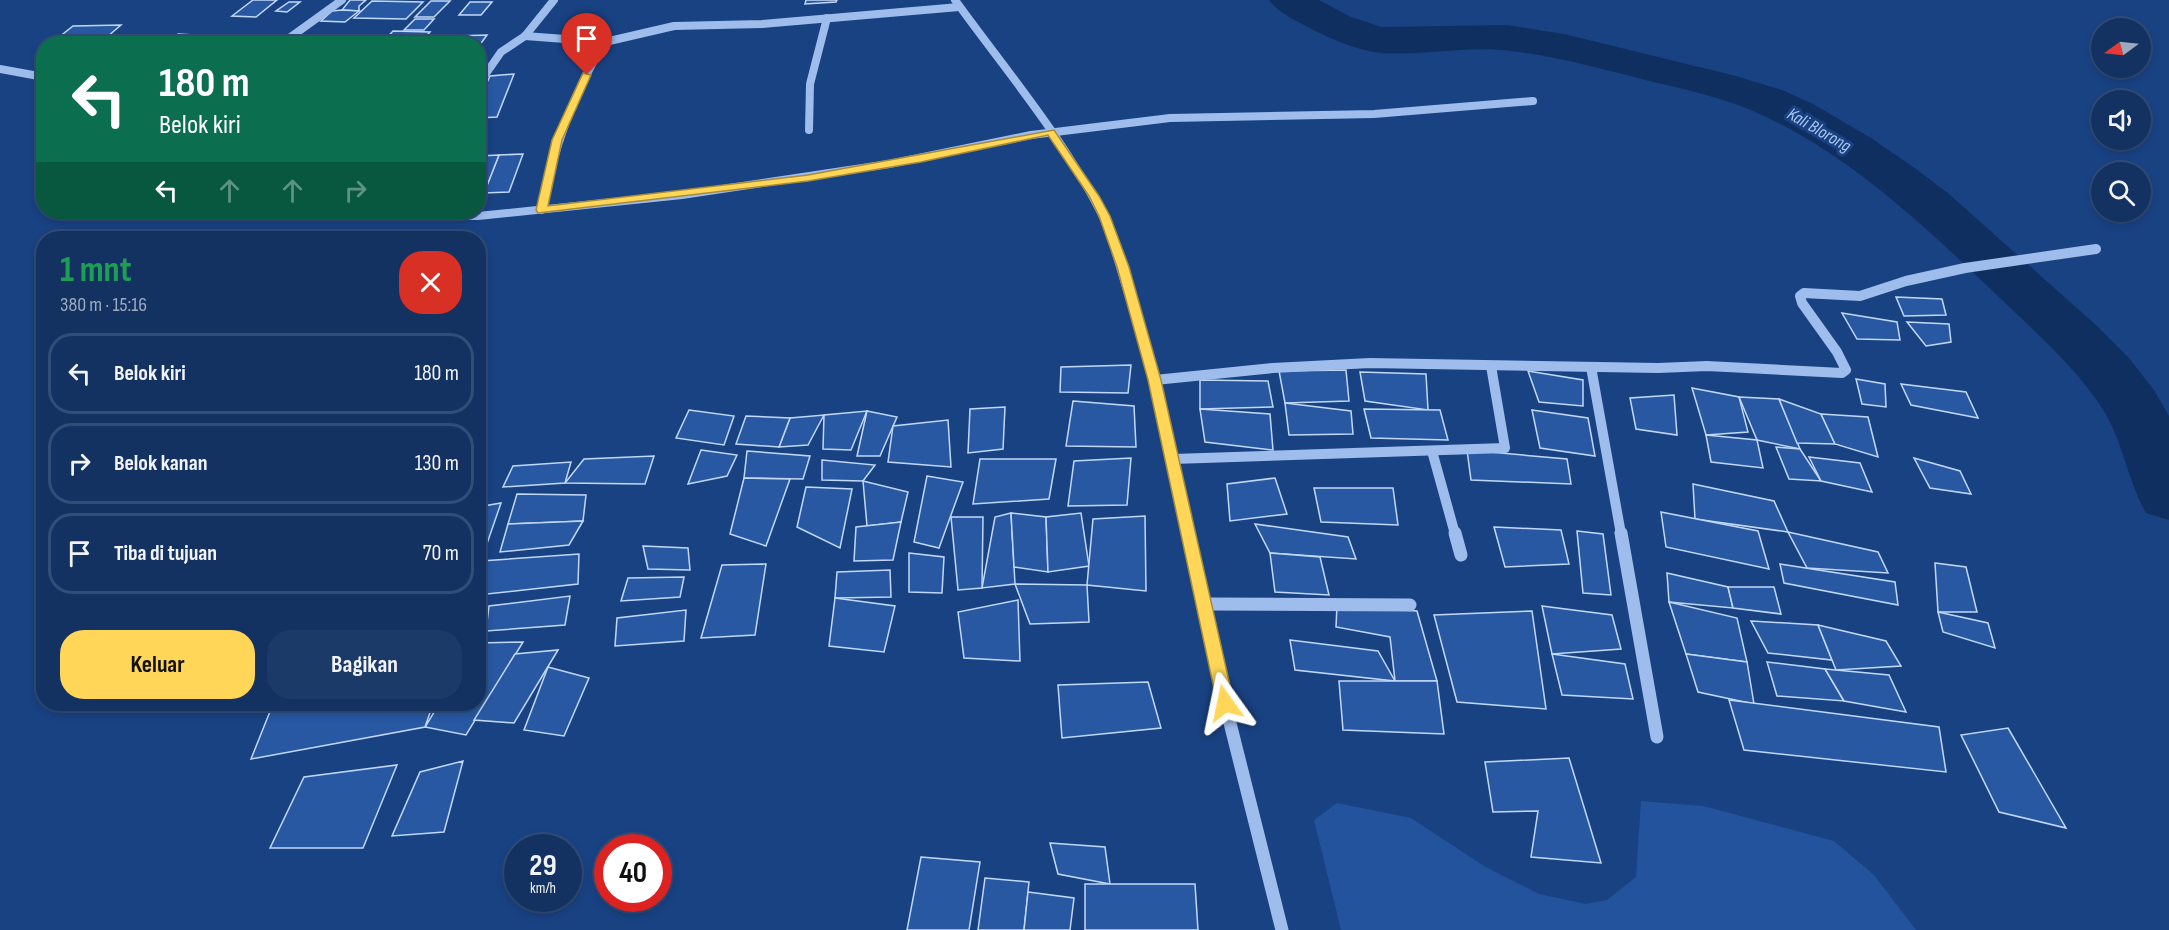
<!DOCTYPE html>
<html lang="id">
<head>
<meta charset="utf-8">
<style>
	body { margin:0; font-family:"Sofia Sans Condensed",sans-serif; background:#1c3a68; color:#f1f3f6; height:100vh; display:flex; flex-direction:column; font-size:22px; white-space:nowrap }
	* { box-sizing:border-box; margin:0 }
	p { font-size:20px; color:#9daabe }
	.icon { flex:none; width:33px; height:33px; fill:none; stroke:currentColor; stroke-width:2; stroke-linecap:round; stroke-linejoin:round }
	.map { position:relative; flex:1; overflow:hidden }
	.side { position:absolute; left:36px; top:231px; width:450px; height:480px; display:flex; flex-direction:column; background:#133262; border-radius:24px; box-shadow:0 3px 9px #0003,0 0 0 2px #324d77 }
	.side>* { flex:none }
	.guide { position:absolute; left:36px; top:36px; width:450px; height:183px; border-radius:24px; box-shadow:0 3px 9px #0003,0 0 0 2px #324d77; background:#0b6e4f; color:#fff; overflow:hidden }
	.needle { width:39px; rotate:255deg }
	.tools { position:absolute; left:2091px; top:18px; display:grid; gap:12px }
	.tools a { display:grid; place-items:center; width:60px; height:60px; border-radius:50%; background:#133262; box-shadow:0 3px 9px #0003,0 0 0 2px #324d77; font-size:30px }
	.speed { position:absolute; left:504px; top:834px; display:flex; gap:12px; font-size:30px; font-weight:700; text-align:center }
	.speed>* { display:grid; place-content:center; width:78px; height:78px; border-radius:50%; background:#133262; box-shadow:0 3px 9px #0003,0 0 0 2px #324d77; line-height:1 }
	.speed small { font-size:15px; font-weight:400 }
	.speed .limit { border:9px solid #d22; background:#fff; color:#111 }
	.pin { position:absolute; display:grid; place-items:center; width:51px; height:51px; color:#fff; margin:-62px -26px; border-radius:50% 50% 50% 0; rotate:-45deg; box-shadow:0 0 6px #0007 }
	.pin .icon { rotate:45deg }
	.me { position:absolute; width:66px; margin:-33px; rotate:348deg; stroke-linejoin:round; filter:drop-shadow(0 0 4px #0008) }
	.turn { display:flex; align-items:center; gap:21px; height:126px; padding:0 24px; font-size:27px }
	.turn .icon { width:78px; height:78px; stroke-width:2.5 }
	.turn b { display:block; font-size:42px; line-height:51px }
	.lanes { display:flex; align-items:center; height:57px; padding:0 24px; background:#0003; justify-content:center; gap:30px; direction:ltr }
	.lanes .off { opacity:.35 }
	.round { display:grid; place-items:center; flex:none; width:63px; height:63px; border-radius:24px; background:#1c3a68 }
	.overview { display:flex; align-items:center; justify-content:space-between; height:102px; padding:0 24px }
	h1 { font-size:36px; font-weight:700; line-height:45px; color:#1e9e55 }
	.primary-button { display:flex; gap:12px; margin-top:auto; padding:12px 24px }
	.primary-button a { flex:1; height:69px; border-radius:24px; background:#ffd658; color:#111; font-size:24px; font-weight:700; line-height:69px; text-align:center }
	.primary-button a+a { background:#1c3a68; color:#f1f3f6 }
	ul { padding:0; list-style:none }
	li { display:flex; align-items:center; gap:18px; height:81px; margin:0 12px 9px; padding:0 12px; border:3px solid #324d77; border-radius:24px }
	li div { flex:1 }
	li b { display:block; font-size:22px }
	li em { font-style:normal }
	.map>svg:first-child { display:block }
</style>
</head>
<body>
<div class="map">
<svg width="2169" height="930" viewBox="0 0 2169 930">
	<rect width="100%" height="100%" fill="#194283"/>
	<path fill="#22539c" d="M1641,801L1703,806L1834,841L1874,875L1916,930H1341L1314,820L1337,803L1411,818L1484,866L1539,894L1586,904L1607,900L1636,877Z"/>
	<g fill="none" stroke-linecap="round" stroke-linejoin="round">
		<path fill="#102f61" fill-rule="evenodd" d="M1269,0H1319L1351,17L1382,27L1507,25L1564,34L1736,76L1782,90L1813,104L1871,138L1916,169L1949,194L2097,326L2129,358L2154,390L2169,416V520L2146,513C2127,480 2123,440 2102,408C2074,365 2035,332 1999,297C1924,226 1849,153 1753,111C1720,97 1684,89 1649,81C1603,69 1558,57 1511,51C1468,45 1423,56 1380,53C1355,50 1326,37 1304,25C1291,18 1278,12 1269,0Z"/>
	</g>
	<g fill="#2858a2" stroke="#c2d8f9" stroke-width="1.5">
		<path d="M253,0H277L256,17L232,16Z"/>
		<path d="M350,0H366L359,6V11L342,10Z"/>
		<path d="M806,0H837L836,2L805,4Z"/>
		<path d="M372,1L423,2L406,19L354,18Z"/>
		<path d="M431,1H450L434,17H415Z"/>
		<path d="M289,2H300L287,12L276,11Z"/>
		<path d="M470,2H492L481,15H459Z"/>
		<path d="M342,10L359,11L345,22L321,21L332,11Z"/>
		<path d="M415,19H434L424,30H404Z"/>
		<path d="M121,25L107,37L58,38L73,26Z"/>
		<path d="M393,31L430,32L419,44H381Z"/>
		<path d="M178,34L227,37L219,44H165Z"/>
		<path d="M487,35L479,46L478,44H444L451,36Z"/>
		<path d="M318,37L338,39L332,44H309Z"/>
		<path d="M514,74L497,117L478,118V103L490,76Z"/>
		<path d="M523,154L509,192L484,193L499,155Z"/>
		<path d="M499,155L484,193L478,194V156Z"/>
		<path d="M1896,297L1942,299L1946,315L1904,316Z"/>
		<path d="M1842,313L1897,322L1900,340L1857,339Z"/>
		<path d="M1907,322L1949,324L1951,342L1926,346Z"/>
		<path d="M1131,365L1128,393L1060,392L1061,367Z"/>
		<path d="M1346,370L1349,401L1285,403L1279,371Z"/>
		<path d="M1528,371L1583,380V406L1539,402Z"/>
		<path d="M1360,372L1426,374L1428,410L1365,401Z"/>
		<path d="M1856,379L1885,384L1886,407L1862,404Z"/>
		<path d="M1200,380L1268,381L1273,407L1200,409Z"/>
		<path d="M1901,384L1966,392L1978,418L1911,405Z"/>
		<path d="M1692,388L1739,397L1748,432L1706,435Z"/>
		<path d="M1674,395L1677,435L1636,429L1630,398Z"/>
		<path d="M1739,397L1779,399L1800,449L1757,440Z"/>
		<path d="M1779,399L1821,414L1835,444L1797,443Z"/>
		<path d="M1073,401L1134,406L1136,447L1066,446Z"/>
		<path d="M1285,403L1351,411L1353,434L1289,435Z"/>
		<path d="M1005,407L1003,449L968,453L970,409Z"/>
		<path d="M1200,409L1270,414L1273,450L1205,442Z"/>
		<path d="M1364,409L1440,410L1448,440L1371,438Z"/>
		<path d="M689,410L734,416L724,445L676,438Z"/>
		<path d="M1532,410L1588,418L1595,456L1540,448Z"/>
		<path d="M867,411L851,450L823,449L824,415Z"/>
		<path d="M867,411L897,417L880,456H857Z"/>
		<path d="M1821,414L1868,417L1878,457L1835,444Z"/>
		<path d="M824,415L808,445L779,447L790,418Z"/>
		<path d="M746,416L790,418L779,447L736,444Z"/>
		<path d="M948,420L951,467L888,462L893,426Z"/>
		<path d="M1706,435L1757,440L1763,468L1711,462Z"/>
		<path d="M1776,447L1800,449L1821,481L1789,479Z"/>
		<path d="M701,450L737,455L727,476L688,484Z"/>
		<path d="M1467,450L1567,459L1571,484L1471,480Z"/>
		<path d="M747,451L810,456L803,479L744,478Z"/>
		<path d="M654,456L645,484L565,483L584,459Z"/>
		<path d="M1809,457L1860,463L1872,492L1821,481Z"/>
		<path d="M1131,458L1127,505L1068,506L1074,461Z"/>
		<path d="M1914,458L1960,471L1971,494L1930,488Z"/>
		<path d="M980,459H1056L1049,499L973,504Z"/>
		<path d="M822,460L875,465L863,481L822,480Z"/>
		<path d="M571,462L565,483L503,487L513,466Z"/>
		<path d="M927,476L963,482L939,548L914,542Z"/>
		<path d="M744,478L790,479L766,546L730,534Z"/>
		<path d="M1275,478L1287,514L1230,521L1227,484Z"/>
		<path d="M863,481L908,492L901,522L867,526Z"/>
		<path d="M1693,484L1774,501L1788,532L1695,519Z"/>
		<path d="M806,487L852,489L840,548L797,527Z"/>
		<path d="M1314,488H1393L1398,525L1321,522Z"/>
		<path d="M517,494L586,495L583,521L508,524Z"/>
		<path d="M501,503L481,561L478,562V507Z"/>
		<path d="M1661,512L1758,531L1769,569L1666,547Z"/>
		<path d="M1011,513L1015,584L982,588L995,517Z"/>
		<path d="M1011,513L1046,517L1048,572L1014,567Z"/>
		<path d="M1081,513L1089,566L1048,572L1046,517Z"/>
		<path d="M1145,516L1146,591L1087,585L1093,519Z"/>
		<path d="M951,517H983L982,588L958,590Z"/>
		<path d="M583,521L569,545L500,552L508,524Z"/>
		<path d="M901,522L893,560L854,561L856,527Z"/>
		<path d="M1255,524L1348,537L1356,559L1270,553Z"/>
		<path d="M1494,527L1561,530L1569,564L1505,567Z"/>
		<path d="M1577,531L1603,534L1611,595L1583,593Z"/>
		<path d="M1788,532L1878,552L1888,573L1807,568Z"/>
		<path d="M643,546L688,548L690,570L648,569Z"/>
		<path d="M909,553L944,557L942,593L909,592Z"/>
		<path d="M1270,553L1320,557L1329,595L1275,592Z"/>
		<path d="M579,554L578,584L478,595L481,561Z"/>
		<path d="M1935,563L1966,567L1977,612H1938Z"/>
		<path d="M766,564L755,635L701,638L722,565Z"/>
		<path d="M1780,564L1895,582L1898,605L1784,583Z"/>
		<path d="M890,570L891,597L835,598L837,572Z"/>
		<path d="M1667,573L1728,587L1733,608L1669,602Z"/>
		<path d="M684,577L680,597L621,601L628,578Z"/>
		<path d="M1015,584L1087,585L1089,622L1030,624Z"/>
		<path d="M1728,587H1774L1781,614L1733,608Z"/>
		<path d="M570,596L565,625L486,631L489,606Z"/>
		<path d="M835,598L895,606L884,652L829,646Z"/>
		<path d="M1018,600L1020,661L964,658L958,612Z"/>
		<path d="M1669,602L1737,618L1747,662L1686,654Z"/>
		<path d="M1337,605L1417,611L1437,681H1395L1390,637L1336,627Z"/>
		<path d="M1542,606L1612,615L1621,649L1552,654Z"/>
		<path d="M686,610L684,641L615,646L617,618Z"/>
		<path d="M1532,611L1546,709L1457,702L1434,615Z"/>
		<path d="M1938,612L1988,623L1995,648L1943,632Z"/>
		<path d="M1751,621L1818,625L1832,660L1768,653Z"/>
		<path d="M1818,625L1886,641L1901,666L1836,670Z"/>
		<path d="M1290,640L1378,651L1395,681L1295,670Z"/>
		<path d="M523,642L466,735L425,727L439,704H478V643Z"/>
		<path d="M558,650L514,723L474,720L515,654Z"/>
		<path d="M1552,654L1625,664L1633,699L1562,695Z"/>
		<path d="M1686,654L1747,662L1754,704L1698,692Z"/>
		<path d="M1767,662L1825,669L1844,701L1777,696Z"/>
		<path d="M548,667L589,678L564,736L524,730Z"/>
		<path d="M1825,669L1889,675L1906,712L1844,701Z"/>
		<path d="M1339,681H1437L1444,734L1343,730Z"/>
		<path d="M1148,682L1161,728L1062,738L1058,685Z"/>
		<path d="M1729,700L1939,727L1946,772L1744,750Z"/>
		<path d="M273,704H433L425,727L251,759Z"/>
		<path d="M2008,728L2066,828L1999,812L1961,735Z"/>
		<path d="M1569,758L1601,863L1531,857L1538,811L1493,812L1485,762Z"/>
		<path d="M463,761L444,832L392,836L420,772Z"/>
		<path d="M397,765L363,848H270L304,777Z"/>
		<path d="M1050,843L1105,847L1110,884L1058,874Z"/>
		<path d="M921,857L980,862L969,930H907Z"/>
		<path d="M985,878L1029,882L1024,930H978Z"/>
		<path d="M1085,884H1195L1198,930H1085Z"/>
		<path d="M1028,892L1074,898L1070,930H1024Z"/>
	</g>
	<g fill="none" stroke-linecap="round" stroke-linejoin="round">
		<g stroke="#9ebdec" stroke-width="8">
			<path d="M955,0C1009,75 1072,147 1110,232"/>
			<path d="M525,36L605,42L674,26L762,24L959,7"/>
			<path d="M281,44L342,0"/>
			<path d="M0,69L44,77"/>
			<path d="M478,85L501,52L525,36L554,0"/>
			<path d="M809,130L810,84L827,18"/>
			<path d="M541,210C554,150 572,94 605,42"/>
			<path d="M385,212L424,216H478L682,195L889,164L1031,135L1170,118L1374,114L1533,101"/>
		</g>
		<g stroke="#9ebdec" stroke-width="10">
			<path d="M1110,230L1155,380L1189,534"/>
			<path d="M1591,367L1621,534"/>
			<path d="M1155,380L1273,368L1370,363L1658,368L1707,366L1842,373L1846,370L1837,352L1802,303L1800,296L1804,293L1860,296L1906,281L1965,268L2096,249"/>
			<path d="M1432,451L1455,534"/>
			<path d="M1173,459L1505,448L1491,366"/>
		</g>
		<g stroke="#9ebdec" stroke-width="13">
			<path d="M1188,533L1230,723L1282,930"/>
			<path d="M1455,533L1461,555"/>
			<path d="M1621,533L1657,737"/>
			<path d="M1204,604L1410,605"/>
		</g>
	</g>
	<path fill="#ffd658" stroke="#a68b39" stroke-width="1.5" d="M583,73L591,75L562,140L548,206L808,175L1054,130L1099,196L1110,216L1129,267L1161,380L1234,703L1231,708L1225,710L1220,708L1217,703L1148,380L1117,267L1099,216L1089,196L1048,135L921,162L808,181L538,213L536,210L552,140Z"/>
	<g text-anchor="middle" dominant-baseline="central" stroke-width="6" stroke-linejoin="round" paint-order="stroke">
		<g font-size="18" font-style="italic" fill="#a9c7f3" stroke="#194283">
			<text transform="translate(1819 130) rotate(30)">Kali Blorong</text>
		</g>
	</g>
</svg>
<div class="tools">
<a><svg class="needle" viewBox="-14 -14 28 28"><path d="M0-13l5 13h-10z" fill="#e53935"/><path d="M0 13l5-13h-10z" fill="#9daabe"/></svg></a>
<a><svg class="icon" aria-label="sound" viewBox="0 0 24 24"><path d="M4 9h4l5-4v14l-5-4H4zM17 9q2 3 0 6"/></svg></a>
<a><svg class="icon" aria-label="search" viewBox="0 0 24 24"><circle cx="10" cy="10" r="6"/><path d="M15 15l6 6"/></svg></a>
</div>
<div class="speed"><div>29<small>km/h</small></div><div class="limit">40</div></div>
<div class="pin" style="left:587px;top:75px;background:#d93025"><svg class="icon" aria-label="arrive" viewBox="0 0 24 24"><path d="M6 21V4h12l-3 4 3 4H6"/></svg></div>
<svg class="me" style="left:1225px;top:703px" viewBox="-20 -20 40 40"><path d="M0-17L14 15 0 8-14 15z" fill="#ffd658" stroke="#fff" stroke-width="4"/></svg>
<div class="guide">
<div class="turn"><svg class="icon" aria-label="left" viewBox="0 0 24 24"><path d="M17 20v-9H6M10 6l-5 5 5 5"/></svg><div><b>180 m</b>Belok kiri</div></div>
<div class="lanes"><svg class="icon" aria-label="left" viewBox="0 0 24 24"><path d="M17 20v-9H6M10 6l-5 5 5 5"/></svg><svg class="icon off" aria-label="ahead" viewBox="0 0 24 24"><path d="M12 20V5M6 11l6-6 6 6"/></svg><svg class="icon off" aria-label="ahead" viewBox="0 0 24 24"><path d="M12 20V5M6 11l6-6 6 6"/></svg><svg class="icon off" aria-label="right" viewBox="0 0 24 24"><path d="M7 20v-9h11M14 6l5 5-5 5"/></svg></div>
</div>
<section class="side">
<div class="overview"><div><h1>1 mnt</h1><p>380 m · 15:16</p></div><a class="round" style="background:#d93025;color:#fff"><svg class="icon" aria-label="close" viewBox="0 0 24 24"><path d="M6 6l12 12M18 6L6 18"/></svg></a></div>
<ul>
<li><svg class="icon" aria-label="left" viewBox="0 0 24 24"><path d="M17 20v-9H6M10 6l-5 5 5 5"/></svg><div><b>Belok kiri</b></div><em>180 m</em></li>
<li><svg class="icon" aria-label="right" viewBox="0 0 24 24"><path d="M7 20v-9h11M14 6l5 5-5 5"/></svg><div><b>Belok kanan</b></div><em>130 m</em></li>
<li><svg class="icon" aria-label="arrive" viewBox="0 0 24 24"><path d="M6 21V4h12l-3 4 3 4H6"/></svg><div><b>Tiba di tujuan</b></div><em>70 m</em></li>
</ul>
<div class="primary-button"><a>Keluar</a><a>Bagikan</a></div>
</section>
</div>
</body>
</html>
